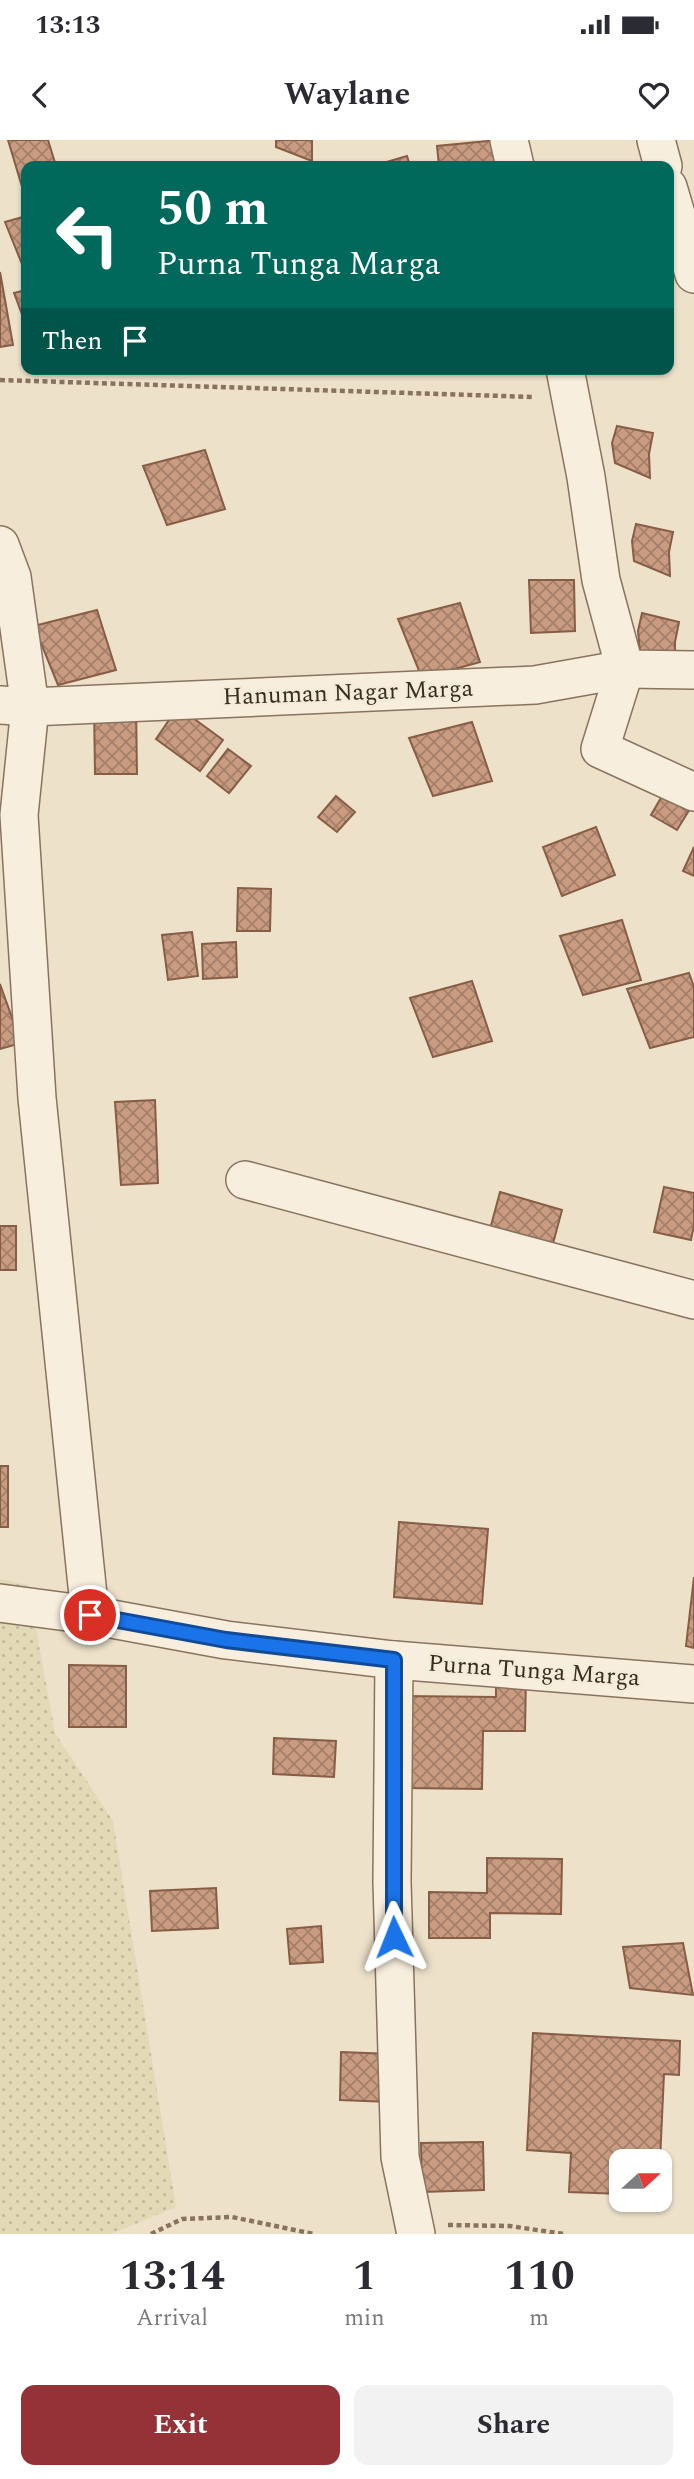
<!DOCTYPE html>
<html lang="en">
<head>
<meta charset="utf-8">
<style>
	body { margin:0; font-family:Spectral,serif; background:#f2f2f3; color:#2b2b33; height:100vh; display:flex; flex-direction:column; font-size:26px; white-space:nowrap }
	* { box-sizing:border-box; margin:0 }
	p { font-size:23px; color:#7c7c81 }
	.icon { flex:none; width:38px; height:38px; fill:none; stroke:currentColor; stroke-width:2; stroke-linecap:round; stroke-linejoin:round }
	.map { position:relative; height:2094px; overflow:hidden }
	.details { display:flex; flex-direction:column; background:#fff; flex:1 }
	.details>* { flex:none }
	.top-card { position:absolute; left:21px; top:21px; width:653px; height:214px; border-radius:14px; box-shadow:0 2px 5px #0004; background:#00695c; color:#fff; overflow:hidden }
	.needle { width:46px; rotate:69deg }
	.buttons { position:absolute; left:609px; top:2009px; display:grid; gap:14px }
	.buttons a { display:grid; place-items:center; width:63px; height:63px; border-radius:14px; background:#fff; box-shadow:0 2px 5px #0004; font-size:35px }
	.pin { position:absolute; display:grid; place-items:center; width:60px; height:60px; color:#fff; margin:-30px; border:4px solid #fff; border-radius:50%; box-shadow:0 2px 7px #0007 }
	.me { position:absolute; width:77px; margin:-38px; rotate:358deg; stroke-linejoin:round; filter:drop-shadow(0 0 5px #0008) }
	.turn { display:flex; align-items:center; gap:24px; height:147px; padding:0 21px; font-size:32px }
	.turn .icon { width:91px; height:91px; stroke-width:2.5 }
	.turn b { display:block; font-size:49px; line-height:60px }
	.then { display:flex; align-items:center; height:66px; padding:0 21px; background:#0003; gap:14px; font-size:26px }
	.eta { display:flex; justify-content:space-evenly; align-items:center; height:119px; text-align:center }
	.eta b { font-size:42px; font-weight:700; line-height:49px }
	.button { display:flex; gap:14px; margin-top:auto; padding:14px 21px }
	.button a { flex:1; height:80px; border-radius:14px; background:#953237; color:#fff; font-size:28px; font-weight:700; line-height:80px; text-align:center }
	.button a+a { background:#f2f2f3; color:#2b2b33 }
	.status { display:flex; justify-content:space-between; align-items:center; height:49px; padding:0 35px; background:#fff; direction:ltr }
	.status svg { height:19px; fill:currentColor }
	header { display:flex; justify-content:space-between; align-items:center; height:91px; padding:0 21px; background:#fff; font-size:32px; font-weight:700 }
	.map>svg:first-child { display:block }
</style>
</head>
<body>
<div class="status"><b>13:13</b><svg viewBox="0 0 49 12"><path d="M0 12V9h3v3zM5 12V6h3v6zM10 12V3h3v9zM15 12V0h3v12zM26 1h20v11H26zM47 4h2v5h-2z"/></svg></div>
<header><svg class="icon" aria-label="back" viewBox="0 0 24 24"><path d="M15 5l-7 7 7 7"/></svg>Waylane<svg class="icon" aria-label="heart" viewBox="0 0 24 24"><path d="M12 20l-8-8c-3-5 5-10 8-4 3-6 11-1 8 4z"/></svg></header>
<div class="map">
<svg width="694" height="2094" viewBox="0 0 694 2094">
	<defs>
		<pattern id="farmland-dots" width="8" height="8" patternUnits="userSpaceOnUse" patternTransform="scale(1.75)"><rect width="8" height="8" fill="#e2d9b7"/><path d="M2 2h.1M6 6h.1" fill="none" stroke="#c3ba9d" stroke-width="1.8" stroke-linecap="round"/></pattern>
		<pattern id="building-cross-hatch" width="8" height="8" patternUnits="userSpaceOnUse" patternTransform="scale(1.75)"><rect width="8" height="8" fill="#c99c82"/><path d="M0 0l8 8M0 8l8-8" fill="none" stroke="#a47f6a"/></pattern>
	</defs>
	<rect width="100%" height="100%" fill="#ede1ca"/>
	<path fill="url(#farmland-dots)" d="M0,1439L28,1445L55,1593L113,1681L176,2067L111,2094H0Z"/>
	<g fill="url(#building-cross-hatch)" stroke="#875d46" stroke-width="2">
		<path d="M8,0H48L56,26H26V49L23,50Z"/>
		<path d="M276,0H312V21L276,7Z"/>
		<path d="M498,0L501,26H439L437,6Z"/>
		<path d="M407,16L410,26H373Z"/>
		<path d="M26,76V134L5,82Z"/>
		<path d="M0,132L13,205L0,207Z"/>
		<path d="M26,150V185L14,153Z"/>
		<path d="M617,286L653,293L649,314L650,338L615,323L612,303Z"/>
		<path d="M205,310L225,369L167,385L143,326Z"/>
		<path d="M636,384L673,392L669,412L670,436L634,421L632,401Z"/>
		<path d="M529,440H574L575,491L531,493Z"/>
		<path d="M460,463L480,522L422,538L398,479Z"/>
		<path d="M97,470L116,530L58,545L34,486Z"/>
		<path d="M642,473L679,482L675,502V526L640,511L638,491Z"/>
		<path d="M94,565H136L137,634H95Z"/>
		<path d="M178,567L223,600L200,631L156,599Z"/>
		<path d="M472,582L492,641L433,656L409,598Z"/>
		<path d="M228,609L251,626L229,653L207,636Z"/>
		<path d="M665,651L691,667L677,690L651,675Z"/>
		<path d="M336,656L355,672L337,692L318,677Z"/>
		<path d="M596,687L615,735L562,756L543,707Z"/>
		<path d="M694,707V736L683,731Z"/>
		<path d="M238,748L271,749L270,791H237Z"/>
		<path d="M622,780L641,840L583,855L560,796Z"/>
		<path d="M192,792L198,836L168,840L162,795Z"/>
		<path d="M236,802L237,837L203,839L202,804Z"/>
		<path d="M689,833L694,847V897L650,908L627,849Z"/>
		<path d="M472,841L492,901L433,917L410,858Z"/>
		<path d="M0,844L21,903L0,909Z"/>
		<path d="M155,960L158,1043L121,1045L115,962Z"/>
		<path d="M664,1047L694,1053V1085L691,1100L654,1092Z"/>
		<path d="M500,1052L562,1070L551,1111L489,1093Z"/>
		<rect x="0" y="1086" width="16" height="44"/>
		<rect x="0" y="1326" width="8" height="61"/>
		<path d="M399,1382L488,1389L482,1464L394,1457Z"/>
		<path d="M694,1437V1508L686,1506Z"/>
		<path d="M69,1525L126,1526V1587H69Z"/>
		<path d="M496,1534L526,1535L525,1591H483L482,1649L404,1648V1556L496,1557Z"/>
		<path d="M274,1598L336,1601L334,1637L273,1634Z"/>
		<path d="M487,1718L562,1719L561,1774L490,1773V1798H429V1752L487,1753Z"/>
		<path d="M216,1748L218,1788L152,1791L150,1751Z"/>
		<path d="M321,1786L323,1822L290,1824L287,1789Z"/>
		<path d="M683,1803L693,1855L630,1848L623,1807Z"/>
		<path d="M533,1893L680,1901L679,1935L664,1934L660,2021H621V2054L569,2052L571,2013L527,2010Z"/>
		<path d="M341,1912L391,1914L390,1962L340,1960Z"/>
		<path d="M483,2002L484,2050L422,2052L421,2003Z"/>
	</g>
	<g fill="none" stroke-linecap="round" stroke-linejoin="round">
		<defs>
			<g id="street">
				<path d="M509,0L515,26"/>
				<path d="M656,0L663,26"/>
				<path d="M668,47L694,134"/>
				<path d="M565,229L586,337L601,440L625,529L600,609L694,652"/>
				<path d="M0,405L12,437L30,567L19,675L37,958L90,1475"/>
				<path d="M0,565L30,567L535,545L625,529L694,530"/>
				<path d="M245,1040L694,1160"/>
				<path d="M0,1463L90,1475L226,1500L394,1520L694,1544"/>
				<path d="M394,1520L392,1742L400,2017L416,2094"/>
			</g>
		</defs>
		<use href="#street" stroke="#89735f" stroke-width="40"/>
		<g stroke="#89735f" stroke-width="4.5" stroke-dasharray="5 3.5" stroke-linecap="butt">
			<path d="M0,240L534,257"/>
			<path d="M448,2085L510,2086L564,2094"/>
			<path d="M151,2094L182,2079L232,2077L314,2094"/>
		</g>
		<use href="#street" stroke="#f8eedd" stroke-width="37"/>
	</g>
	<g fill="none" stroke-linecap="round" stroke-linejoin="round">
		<defs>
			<path id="route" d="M90,1475L226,1500L394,1520V1797"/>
		</defs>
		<use href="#route" stroke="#114b97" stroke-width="18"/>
		<use href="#route" stroke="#1a73e8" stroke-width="12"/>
	</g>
	<g text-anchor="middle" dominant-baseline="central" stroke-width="5" stroke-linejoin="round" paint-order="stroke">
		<g font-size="24" fill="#3a2c21" stroke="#f4ebd9">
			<text transform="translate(348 553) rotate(-2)">Hanuman Nagar Marga</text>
			<text transform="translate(534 1531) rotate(4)">Purna Tunga Marga</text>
		</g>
	</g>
</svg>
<div class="buttons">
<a><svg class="needle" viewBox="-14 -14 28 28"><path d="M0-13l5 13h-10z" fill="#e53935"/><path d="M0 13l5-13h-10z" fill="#7c7c81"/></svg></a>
</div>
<div class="pin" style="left:90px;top:1475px;background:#d93025"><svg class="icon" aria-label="arrive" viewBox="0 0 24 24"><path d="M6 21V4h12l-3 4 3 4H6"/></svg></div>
<svg class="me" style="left:394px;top:1797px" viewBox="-20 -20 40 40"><path d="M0-17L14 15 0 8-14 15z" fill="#1a73e8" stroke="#fff" stroke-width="4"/></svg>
<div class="top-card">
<div class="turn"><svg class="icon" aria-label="left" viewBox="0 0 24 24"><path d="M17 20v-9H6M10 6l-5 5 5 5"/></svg><div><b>50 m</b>Purna Tunga Marga</div></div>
<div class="then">Then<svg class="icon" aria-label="arrive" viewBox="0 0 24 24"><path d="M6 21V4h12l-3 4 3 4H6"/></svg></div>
</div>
</div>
<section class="details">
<div class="eta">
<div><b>13:14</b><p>Arrival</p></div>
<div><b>1</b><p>min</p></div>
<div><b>110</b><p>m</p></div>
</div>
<div class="button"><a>Exit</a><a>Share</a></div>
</section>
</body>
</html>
